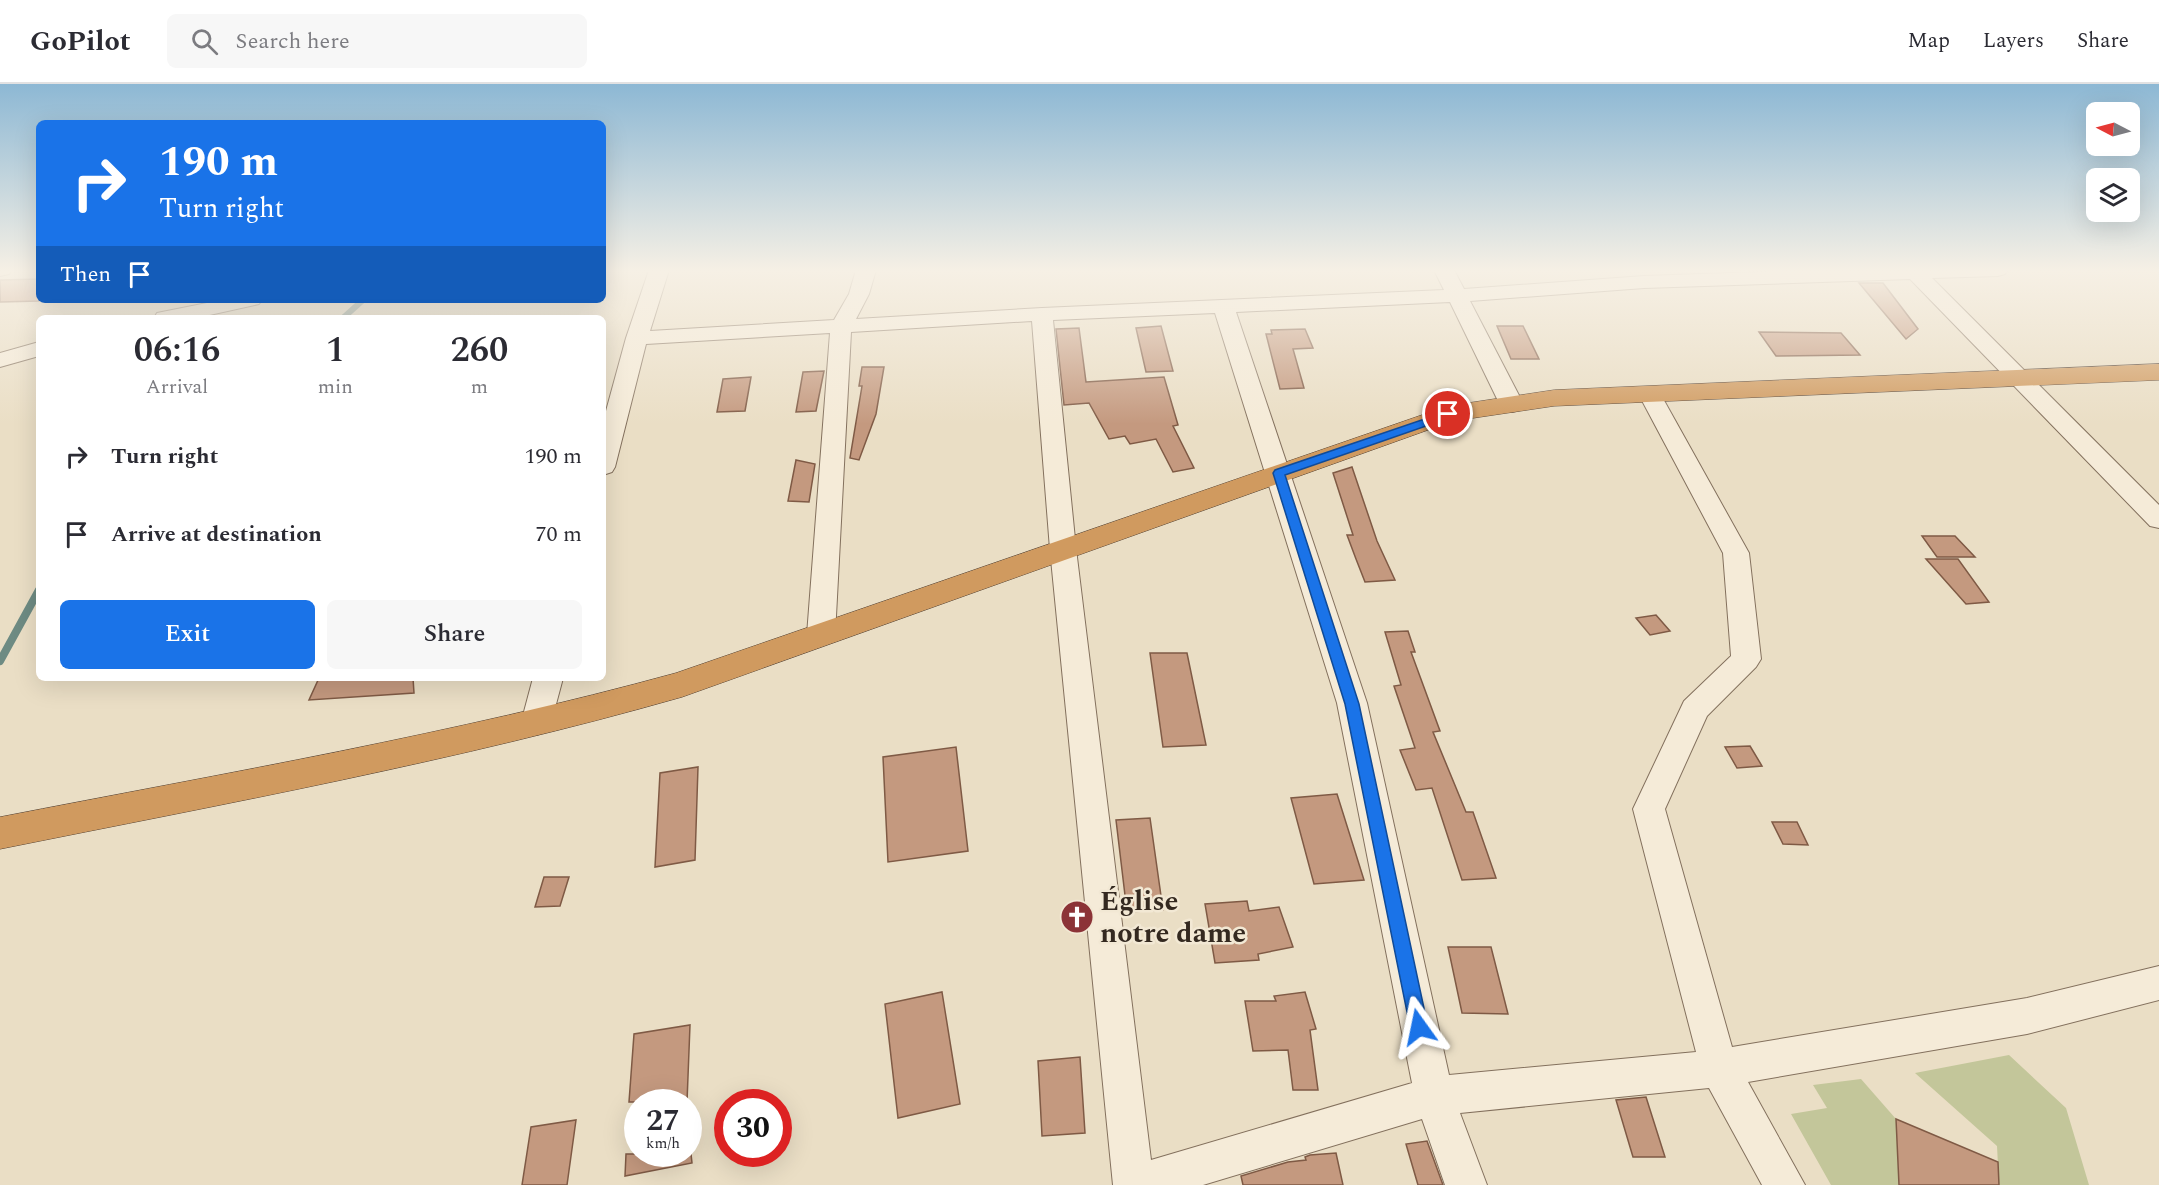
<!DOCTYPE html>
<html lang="en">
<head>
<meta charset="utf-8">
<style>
	body { margin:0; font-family:Spectral,serif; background:#f7f7f7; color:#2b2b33; height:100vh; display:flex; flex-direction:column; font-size:22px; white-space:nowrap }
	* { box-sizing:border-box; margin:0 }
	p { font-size:20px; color:#7c7c81 }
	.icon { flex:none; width:33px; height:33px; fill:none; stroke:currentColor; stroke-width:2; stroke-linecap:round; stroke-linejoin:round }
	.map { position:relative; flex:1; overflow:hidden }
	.panel { position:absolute; left:36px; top:231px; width:570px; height:366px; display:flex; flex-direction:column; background:#fff; border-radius:9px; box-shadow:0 6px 24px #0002 }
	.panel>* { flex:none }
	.hud { position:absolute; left:36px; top:36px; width:570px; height:183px; border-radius:9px; box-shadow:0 6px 24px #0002; background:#1a73e8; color:#fff; overflow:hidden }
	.needle { width:39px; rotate:276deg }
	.buttons { position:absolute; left:2086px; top:18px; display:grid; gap:12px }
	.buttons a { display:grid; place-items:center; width:54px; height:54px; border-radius:9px; background:#fff; box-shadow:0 6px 24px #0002; font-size:30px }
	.speed { position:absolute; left:624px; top:1005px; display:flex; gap:12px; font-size:30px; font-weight:700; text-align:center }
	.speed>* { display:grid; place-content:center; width:78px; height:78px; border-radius:50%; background:#fff; box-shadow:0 6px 24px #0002; line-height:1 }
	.speed small { font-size:15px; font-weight:400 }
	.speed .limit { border:9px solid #d22; background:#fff; color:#111 }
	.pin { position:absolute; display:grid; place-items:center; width:51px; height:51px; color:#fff; margin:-26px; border:3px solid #fff; border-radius:50%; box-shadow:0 2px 6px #0007 }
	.me { position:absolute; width:66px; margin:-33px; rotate:348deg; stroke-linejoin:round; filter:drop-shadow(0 0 4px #0008) }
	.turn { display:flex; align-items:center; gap:21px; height:126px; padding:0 24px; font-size:27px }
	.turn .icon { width:78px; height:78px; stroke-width:2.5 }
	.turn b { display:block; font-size:42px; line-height:51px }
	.then { display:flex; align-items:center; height:57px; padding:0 24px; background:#0003; gap:12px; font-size:22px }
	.eta { display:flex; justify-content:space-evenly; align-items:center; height:102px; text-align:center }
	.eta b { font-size:36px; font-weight:600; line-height:42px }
	.primary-button { display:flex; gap:12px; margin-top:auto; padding:12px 24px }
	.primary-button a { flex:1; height:69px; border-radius:9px; background:#1a73e8; color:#fff; font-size:24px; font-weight:600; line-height:69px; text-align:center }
	.primary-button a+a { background:#f7f7f7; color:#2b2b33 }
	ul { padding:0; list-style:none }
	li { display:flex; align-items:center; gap:18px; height:78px; padding:0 24px }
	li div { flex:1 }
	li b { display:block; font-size:22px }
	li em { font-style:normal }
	header { display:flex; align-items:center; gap:36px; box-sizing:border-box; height:84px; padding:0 30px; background:#fff; border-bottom:2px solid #e1e1e2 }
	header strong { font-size:28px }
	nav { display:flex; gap:33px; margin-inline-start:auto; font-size:21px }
	.search { width:420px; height:54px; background:#f7f7f7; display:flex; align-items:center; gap:15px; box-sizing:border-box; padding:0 21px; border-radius:9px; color:#7c7c81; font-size:22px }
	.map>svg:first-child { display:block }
</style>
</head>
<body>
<header>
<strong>GoPilot</strong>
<div class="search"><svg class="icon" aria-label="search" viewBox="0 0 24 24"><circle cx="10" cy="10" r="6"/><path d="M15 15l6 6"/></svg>Search here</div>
<nav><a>Map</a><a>Layers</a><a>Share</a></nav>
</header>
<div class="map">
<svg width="2159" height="1101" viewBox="0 0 2159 1101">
	<rect width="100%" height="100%" fill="#eadec5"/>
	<g fill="#c3c69a">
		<path d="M2009,971L2066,1024L2089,1101H1999L1997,1062L1915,989Z"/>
		<path d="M1861,995L1896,1035L1899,1101H1831L1791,1030L1827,1024L1813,1001Z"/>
	</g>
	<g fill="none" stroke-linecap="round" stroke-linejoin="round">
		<path stroke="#6e8b83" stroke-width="6" d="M343,234L363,216"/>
		<path stroke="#6e8b83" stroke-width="8" d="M0,577L39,506"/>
	</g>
	<g fill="#c4997f" stroke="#7f5a45" stroke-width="1.5">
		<path d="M39,195V217L0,218V196Z"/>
		<path d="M1859,199H1883L1918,245L1906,255Z"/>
		<path d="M1161,242L1173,287L1146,288L1136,244Z"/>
		<path d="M1497,242H1523L1539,275H1511Z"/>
		<path d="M1079,244L1086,298L1164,293L1178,341L1173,342L1194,384L1173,388L1156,355L1130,360L1125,352L1109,355L1089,319L1064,321L1056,245Z"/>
		<path d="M1305,245L1313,264L1293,265L1304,304L1280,305L1266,250H1272L1271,246Z"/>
		<path d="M1759,248L1841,249L1860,271L1776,272Z"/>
		<path d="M862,283H884L876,330L859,376L850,374L862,302H859Z"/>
		<path d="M824,287L816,327L796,328L803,288Z"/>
		<path d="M751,293L745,327L717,328L723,295Z"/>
		<path d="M796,376L815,380L809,418L788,417Z"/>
		<path d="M1352,383L1377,457L1395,496L1365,498L1356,475L1347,451H1353L1333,389Z"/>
		<path d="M1922,452H1955L1975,473H1937Z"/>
		<path d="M1926,475H1958L1989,518L1966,520Z"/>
		<path d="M1656,531L1670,547L1650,551L1636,534Z"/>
		<path d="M1408,547L1415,568H1411L1440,647L1433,648L1466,728H1473L1496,794L1462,796L1432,704L1416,706L1400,666L1415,664L1394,602L1401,601L1385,548Z"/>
		<path d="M1150,569H1187L1206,661L1163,663Z"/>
		<path d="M319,594H413L414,609L309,616Z"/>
		<path d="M1750,662L1762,682L1737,684L1725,663Z"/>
		<path d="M956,663L968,767L888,778L883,673Z"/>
		<path d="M698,683L695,776L655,783L660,689Z"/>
		<path d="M1337,710L1364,796L1314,800L1291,714Z"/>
		<path d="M1150,734L1163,826L1127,828L1116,736Z"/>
		<path d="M1772,738H1797L1808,761L1783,760Z"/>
		<path d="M544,793H569L560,822L535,823Z"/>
		<path d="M1247,817L1249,827L1279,823L1293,863L1258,870L1259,876L1215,879L1205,820Z"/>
		<path d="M1448,863H1491L1508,930L1462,929Z"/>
		<path d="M942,908L960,1020L898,1034L885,920Z"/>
		<path d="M1305,908L1316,945L1310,946L1318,1006H1293L1288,966L1253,967L1245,917H1276L1274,912Z"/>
		<path d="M690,941L687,1018H629L634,950Z"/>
		<path d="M1080,973L1085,1049L1042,1052L1038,977Z"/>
		<path d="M1646,1013L1665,1073H1633L1616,1016Z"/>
		<path d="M1896,1035L1998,1078L1999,1101H1899Z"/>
		<path d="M576,1036L567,1101H522L531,1043Z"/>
		<path d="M1427,1057L1443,1101H1418L1406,1060Z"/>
		<path d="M1336,1069L1343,1101H1243L1241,1092L1288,1078L1306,1076L1305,1073L1310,1071Z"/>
		<path d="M626,1070H691L692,1079L625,1092Z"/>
	</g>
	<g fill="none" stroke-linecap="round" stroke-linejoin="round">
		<defs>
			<g id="street">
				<path d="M0,186H12L9,190L0,192Z"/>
				<path d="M649,186H669L650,247L834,236L849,210L856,186H876L869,210L856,235L1042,224L1444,206L1434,186H1454L1464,205L1644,192L1817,186H2008L2005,190L1998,192L1932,194L2159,421V444L2150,442L1910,195L1644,204L1470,217L1524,321L1520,326L1512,328L1504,326L1500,321L1450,218L1236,228L1367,619L1449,991L1696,968L1633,725L1684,617L1731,572L1723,469L1639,311L1642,306L1650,304L1658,306L1661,311L1749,469L1761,575L1756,583L1707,632L1665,725L1732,963L2027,914L2159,882V916L2027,950L1748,998L1805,1101H1762L1709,1004L1460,1029L1487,1101H1445L1422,1035L1203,1101H1113L1050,465L1032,237L851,248L835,551L831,558L821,561L811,558L807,551L830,249L646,260L615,383L612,388L603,391V338L626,254ZM1215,229L1337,619L1412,999L1151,1076L1076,465L1053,236Z"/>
				<path d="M222,216H262L259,220L196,234H154L157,229Z"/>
				<path d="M39,258V272L0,283V269Z"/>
				<path d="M533,594H563L551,639L547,647L536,651L525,647L521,639Z"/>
			</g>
			<path id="highway" d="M2159,280V296L1554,322L1453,337L682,613C458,677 228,719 0,765V733C226,689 454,650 676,589L1448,322L1554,306Z"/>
		</defs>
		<use href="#street" stroke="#83705d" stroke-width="2"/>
		<use href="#highway" stroke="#513f31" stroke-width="1"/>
		<use href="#street" fill="#f5ebd8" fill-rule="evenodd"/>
		<use href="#highway" fill="#d09a5f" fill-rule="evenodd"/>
	</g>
	<linearGradient id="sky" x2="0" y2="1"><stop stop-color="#8db8d4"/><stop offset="0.55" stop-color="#f6f0e5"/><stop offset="1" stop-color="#f6f0e5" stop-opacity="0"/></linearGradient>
	<rect width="2159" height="340" fill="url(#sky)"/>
	<path fill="#1a73e8" stroke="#114b97" stroke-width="1.5" d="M1448,327L1452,328V333L1285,391L1359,620L1428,943L1426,949L1419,951L1413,949L1410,943L1345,620L1273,389L1275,386Z"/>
	<defs>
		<symbol id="church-disc" viewBox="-11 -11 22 22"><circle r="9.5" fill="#8c3337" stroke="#f2e8d4"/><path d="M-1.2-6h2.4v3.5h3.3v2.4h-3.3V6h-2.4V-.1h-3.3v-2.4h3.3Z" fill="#fff"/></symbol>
	</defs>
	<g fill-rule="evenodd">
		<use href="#church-disc" x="1058" y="814" width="38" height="38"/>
	</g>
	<g text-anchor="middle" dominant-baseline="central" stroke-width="5" stroke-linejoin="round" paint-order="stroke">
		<g font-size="28" font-weight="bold" fill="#342920" stroke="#f2e8d4" text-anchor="start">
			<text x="1100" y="817">Église<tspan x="1100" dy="32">notre dame</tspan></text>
		</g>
	</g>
</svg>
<div class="buttons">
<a><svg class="needle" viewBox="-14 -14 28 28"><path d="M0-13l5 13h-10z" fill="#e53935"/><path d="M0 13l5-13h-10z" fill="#7c7c81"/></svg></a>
<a><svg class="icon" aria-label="layers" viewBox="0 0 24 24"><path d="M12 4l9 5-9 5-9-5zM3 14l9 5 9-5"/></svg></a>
</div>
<div class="speed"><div>27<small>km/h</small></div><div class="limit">30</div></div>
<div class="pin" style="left:1448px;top:330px;background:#d93025"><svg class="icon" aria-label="arrive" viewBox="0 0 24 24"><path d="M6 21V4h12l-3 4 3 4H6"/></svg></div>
<svg class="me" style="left:1419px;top:943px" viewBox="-20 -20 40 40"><path d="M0-17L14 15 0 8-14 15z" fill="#1a73e8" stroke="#fff" stroke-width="4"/></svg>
<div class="hud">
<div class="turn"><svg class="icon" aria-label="right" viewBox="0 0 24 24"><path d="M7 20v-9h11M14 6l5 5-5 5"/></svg><div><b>190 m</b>Turn right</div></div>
<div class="then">Then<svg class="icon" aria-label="arrive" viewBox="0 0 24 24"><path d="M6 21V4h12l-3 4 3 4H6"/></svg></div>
</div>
<section class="panel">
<div class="eta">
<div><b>06:16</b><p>Arrival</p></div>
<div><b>1</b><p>min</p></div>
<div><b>260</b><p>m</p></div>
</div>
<ul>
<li><svg class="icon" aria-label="right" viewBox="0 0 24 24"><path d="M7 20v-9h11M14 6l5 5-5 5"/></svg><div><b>Turn right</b></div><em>190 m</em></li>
<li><svg class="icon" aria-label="arrive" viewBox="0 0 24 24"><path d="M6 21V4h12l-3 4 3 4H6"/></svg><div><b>Arrive at destination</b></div><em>70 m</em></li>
</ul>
<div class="primary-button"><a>Exit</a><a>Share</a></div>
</section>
</div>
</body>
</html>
